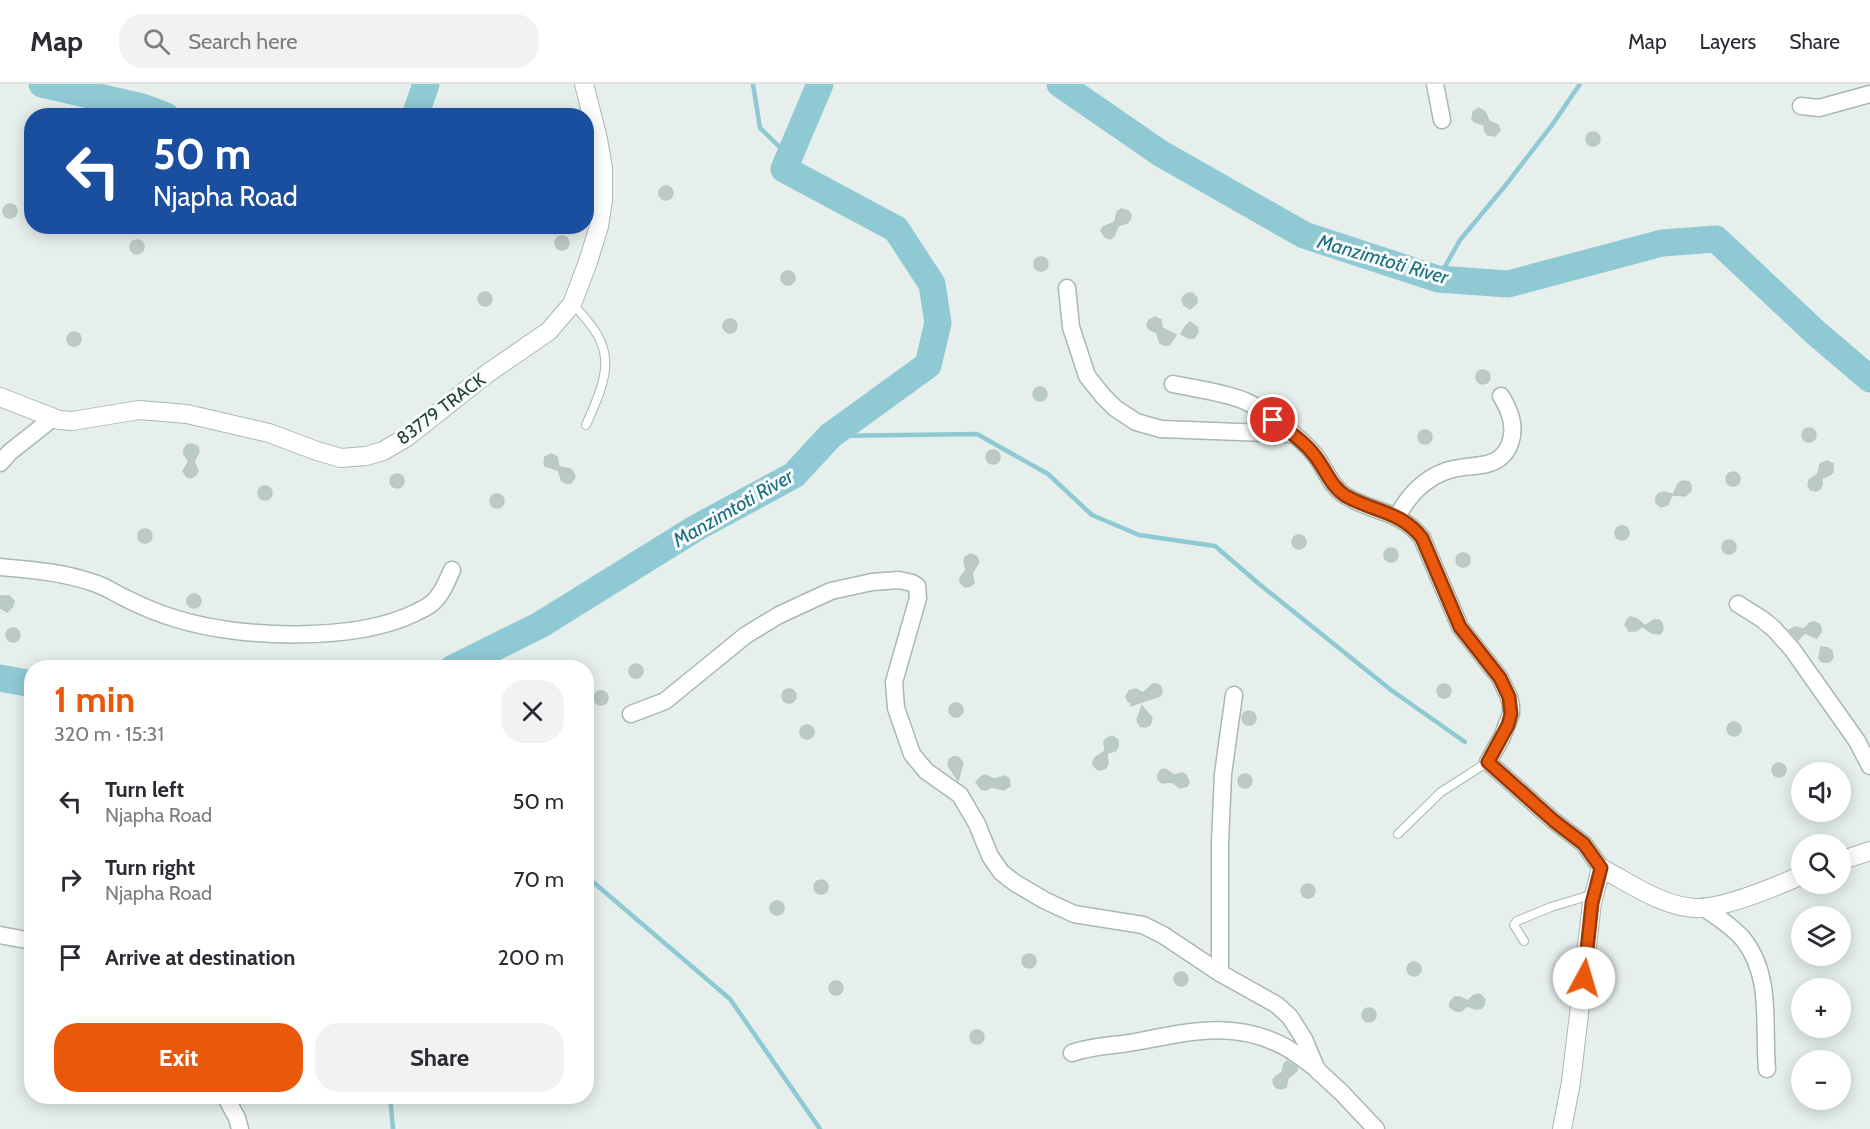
<!DOCTYPE html>
<html lang="en">
<head>
<meta charset="utf-8">
<style>
	body { margin:0; font-family:Cabin,sans-serif; background:#f2f2f3; color:#2b2b33; height:100vh; display:flex; flex-direction:column; font-size:22px; white-space:nowrap }
	* { box-sizing:border-box; margin:0 }
	p { font-size:20px; color:#7c7c81 }
	.icon { flex:none; width:33px; height:33px; fill:none; stroke:currentColor; stroke-width:2; stroke-linecap:round; stroke-linejoin:round }
	.map { position:relative; flex:1; overflow:hidden }
	.panel { position:absolute; left:24px; top:576px; width:570px; height:444px; display:flex; flex-direction:column; background:#fff; border-radius:24px; box-shadow:0 3px 15px #0003 }
	.panel>* { flex:none }
	.hud { position:absolute; left:24px; top:24px; width:570px; height:126px; border-radius:24px; box-shadow:0 3px 15px #0003; background:#1a4fa0; color:#fff; overflow:hidden }
	.buttons { position:absolute; left:1791px; top:678px; display:grid; gap:12px }
	.buttons a { display:grid; place-items:center; width:60px; height:60px; border-radius:50%; background:#fff; box-shadow:0 3px 15px #0003; font-size:30px }
	.pin { position:absolute; display:grid; place-items:center; width:51px; height:51px; color:#fff; margin:-26px; border:3px solid #fff; border-radius:50%; box-shadow:0 2px 6px #0007 }
	.me { position:absolute; width:66px; margin:-33px; rotate:6deg; stroke-linejoin:round; filter:drop-shadow(0 0 4px #0008) }
	.turn { display:flex; align-items:center; gap:21px; height:126px; padding:0 30px; font-size:27px }
	.turn .icon { width:78px; height:78px; stroke-width:2.5 }
	.turn b { display:block; font-size:42px; line-height:51px }
	.round { display:grid; place-items:center; flex:none; width:63px; height:63px; border-radius:24px; background:#f2f2f3 }
	.overview { display:flex; align-items:center; justify-content:space-between; height:102px; padding:0 30px }
	h1 { font-size:36px; font-weight:700; line-height:45px; color:#ea580c }
	.action { display:flex; gap:12px; margin-top:auto; padding:12px 30px }
	.action a { flex:1; height:69px; border-radius:24px; background:#ea580c; color:#fff; font-size:24px; font-weight:700; line-height:69px; text-align:center }
	.action a+a { background:#f2f2f3; color:#2b2b33 }
	ul { padding:0; list-style:none }
	li { display:flex; align-items:center; gap:18px; height:78px; padding:0 30px }
	li div { flex:1 }
	li b { display:block; font-size:22px }
	li em { font-style:normal }
	header { display:flex; align-items:center; gap:36px; box-sizing:border-box; height:84px; padding:0 30px; background:#fff; border-bottom:2px solid #e1e1e2 }
	header strong { font-size:28px }
	nav { display:flex; gap:33px; margin-inline-start:auto; font-size:21px }
	.search { width:420px; height:54px; background:#f2f2f3; display:flex; align-items:center; gap:15px; box-sizing:border-box; padding:0 21px; border-radius:24px; color:#7c7c81; font-size:22px }
	.map>svg:first-child { display:block }
</style>
</head>
<body>
<header>
<strong>Map</strong>
<div class="search"><svg class="icon" aria-label="search" viewBox="0 0 24 24"><circle cx="10" cy="10" r="6"/><path d="M15 15l6 6"/></svg>Search here</div>
<nav><a>Map</a><a>Layers</a><a>Share</a></nav>
</header>
<div class="map">
<svg width="1870" height="1045" viewBox="0 0 1870 1045">
	<rect width="100%" height="100%" fill="#e6efeb"/>
	<g fill="none" stroke-linecap="round" stroke-linejoin="round">
		<g stroke="#8ec9d4" stroke-width="4.5">
			<path d="M753,0L760,44L790,73"/>
			<path d="M1438,195L1460,156L1505,102L1552,41L1580,0"/>
			<path d="M830,352L977,350L1048,390L1092,431L1139,451L1215,462L1258,499L1391,606L1465,658"/>
			<path d="M586,792L730,915L820,1045"/>
			<path d="M390,1012L393,1045"/>
		</g>
		<g stroke="#8ec9d4" stroke-width="27">
			<path d="M42,0L142,23L166,32"/>
			<path d="M1060,0L1160,69L1304,151L1438,195L1508,200L1662,159L1716,155L1816,249L1870,295"/>
			<path d="M415,32L426,0"/>
			<path d="M453,584L540,541L696,444L794,391L830,352L928,281L938,239L932,200L896,145L784,85L820,0"/>
			<path d="M0,594L32,600"/>
		</g>
	</g>
	<g fill="#bbcac4" stroke="#b8c9c2" stroke-width="1.5">
		<path d="M1479,24L1485,28L1489,37L1498,41L1500,46L1495,52L1488,51L1485,48L1484,41L1475,38L1472,35L1473,28Z"/>
		<circle cx="1593" cy="55" r="7"/>
		<circle cx="666" cy="109" r="7"/>
		<circle cx="10" cy="127" r="7"/>
		<path d="M1121,125L1128,127L1131,131L1130,136L1127,139L1118,142L1114,152L1110,155L1105,153L1101,147L1103,143L1115,138L1117,128Z"/>
		<circle cx="562" cy="159" r="7"/>
		<circle cx="137" cy="163" r="7"/>
		<circle cx="1041" cy="180" r="7"/>
		<circle cx="788" cy="194" r="7"/>
		<circle cx="485" cy="215" r="7"/>
		<path d="M1188,209H1192L1197,214V219L1190,225L1184,221L1182,216L1184,212Z"/>
		<path d="M1155,233L1161,236L1162,244L1176,251L1169,261H1164L1160,259L1157,249L1149,245L1147,241L1149,236Z"/>
		<circle cx="730" cy="242" r="7"/>
		<path d="M1190,238L1197,243L1198,248L1194,254H1189L1181,250L1185,243Z"/>
		<circle cx="74" cy="255" r="7"/>
		<circle cx="1483" cy="293" r="7"/>
		<circle cx="1040" cy="310" r="7"/>
		<circle cx="1809" cy="351" r="7"/>
		<circle cx="1425" cy="353" r="7"/>
		<path d="M192,360L198,363L199,368L194,377L198,387L196,391L191,394L187,393L183,387L189,377L184,370V365L187,361Z"/>
		<circle cx="993" cy="373" r="7"/>
		<path d="M551,370L557,373L559,383L570,385L573,388L575,393L571,399H566L562,397L558,386L545,382L544,378L545,373Z"/>
		<path d="M1827,377L1833,380V388L1830,391L1822,394V400L1820,405L1816,407L1811,406L1808,402L1809,396L1818,390L1820,380Z"/>
		<circle cx="1733" cy="395" r="7"/>
		<circle cx="397" cy="397" r="7"/>
		<path d="M1682,397L1689,398L1691,402V407L1685,412L1673,411L1678,400Z"/>
		<circle cx="265" cy="409" r="7"/>
		<path d="M1663,408L1672,410L1668,421L1661,423L1656,419V414L1658,410Z"/>
		<circle cx="497" cy="417" r="7"/>
		<circle cx="1622" cy="449" r="7"/>
		<circle cx="145" cy="452" r="7"/>
		<circle cx="1299" cy="458" r="7"/>
		<circle cx="1729" cy="463" r="7"/>
		<circle cx="1391" cy="471" r="7"/>
		<circle cx="1463" cy="476" r="7"/>
		<path d="M971,470L976,472L979,478L972,489L974,499L970,502L965,503L960,498V494L966,486L964,478L965,473Z"/>
		<circle cx="194" cy="517" r="7"/>
		<path d="M0,512H9L14,517L13,522L7,528L0,524Z"/>
		<path d="M1630,533L1637,535L1644,541L1636,547H1629L1625,541L1627,536Z"/>
		<path d="M1654,536H1659L1662,539L1663,546L1660,550L1652,549L1643,543Z"/>
		<path d="M1814,538L1819,540L1821,544V548L1817,554L1805,549L1798,556L1789,546L1795,543L1804,545L1810,539Z"/>
		<circle cx="13" cy="551" r="7"/>
		<path d="M1821,563L1828,564L1832,567L1833,574L1829,578H1822L1819,574Z"/>
		<circle cx="636" cy="587" r="7"/>
		<circle cx="1444" cy="607" r="7"/>
		<path d="M1153,600H1157L1161,603L1162,608L1160,612L1130,622L1132,620L1128,617L1126,613L1129,607L1136,605L1143,609Z"/>
		<circle cx="789" cy="612" r="7"/>
		<circle cx="601" cy="614" r="7"/>
		<circle cx="956" cy="626" r="7"/>
		<path d="M1142,622L1152,634L1150,641L1145,643L1140,642L1137,636Z"/>
		<circle cx="1249" cy="634" r="7"/>
		<circle cx="1734" cy="645" r="7"/>
		<circle cx="807" cy="648" r="7"/>
		<path d="M1112,652L1118,656V663L1115,667L1107,669L1108,679L1106,684L1101,686L1097,685L1093,681V677L1096,673L1105,667L1104,658L1107,654Z"/>
		<path d="M953,673H958L963,679L958,697L948,681L949,676Z"/>
		<circle cx="1779" cy="686" r="7"/>
		<path d="M1165,685L1174,691L1182,689L1186,691L1189,698L1187,702L1180,704L1172,698L1162,699L1158,695V690L1161,686Z"/>
		<circle cx="1245" cy="697" r="7"/>
		<path d="M985,691L994,695L1005,692L1009,695L1010,702L1004,706L992,703L986,706L981,705L976,698L981,693Z"/>
		<circle cx="821" cy="803" r="7"/>
		<circle cx="1308" cy="807" r="7"/>
		<circle cx="777" cy="824" r="7"/>
		<circle cx="1029" cy="877" r="7"/>
		<circle cx="1414" cy="885" r="7"/>
		<circle cx="1181" cy="895" r="7"/>
		<circle cx="836" cy="904" r="7"/>
		<path d="M1478,910L1482,912L1485,916L1484,921L1481,924L1476,925L1467,922L1461,927H1456L1450,923V918L1455,913H1460L1468,917L1473,912Z"/>
		<circle cx="1369" cy="931" r="7"/>
		<circle cx="977" cy="953" r="7"/>
		<path d="M1287,977L1297,984V987L1288,994L1286,1003L1282,1005L1277,1004L1274,1001L1273,996L1276,992L1282,989L1284,980Z"/>
	</g>
	<g fill="none" stroke-linecap="round" stroke-linejoin="round">
		<defs>
			<g id="service">
				<path d="M572,220C618,265 610,287 586,341"/>
				<path d="M1398,750L1441,708L1488,678"/>
				<path d="M1524,857L1514,841L1517,837L1551,823L1594,810"/>
			</g>
			<g id="minor">
				<path d="M1435,0L1442,36"/>
				<path d="M1801,22L1819,24L1870,10"/>
				<path d="M1067,204L1071,243L1087,292L1103,312L1115,324L1136,338L1161,345L1291,350"/>
				<path d="M1173,300C1197,305 1223,308 1245,317C1265,326 1300,353 1314,370C1325,383 1329,400 1343,410C1371,429 1399,425 1422,454L1460,543L1500,594L1509,613L1511,621V630L1502,653L1488,678L1554,737L1584,760L1601,784"/>
				<path d="M0,379L10,368L53,334"/>
				<path d="M1397,433C1408,412 1424,395 1446,387C1460,382 1474,383 1487,380C1511,374 1517,349 1509,328C1507,322 1504,317 1501,312"/>
				<path d="M0,483C33,486 62,488 94,499C105,502 116,510 127,515C143,523 160,530 177,535C241,555 355,558 415,529C420,526 426,524 431,520C442,511 446,499 452,486"/>
				<path d="M1738,520L1762,535L1774,545L1792,565L1857,657L1870,682"/>
				<path d="M631,630L665,617L746,551L779,531L831,507L872,498L899,496L912,499L917,502L918,514L894,598L896,624L912,670L926,687L960,711L977,740L990,772L1001,788L1015,799L1044,816L1074,830L1143,841L1163,851L1220,889L1277,921L1290,933L1304,955L1317,986L1341,1008L1376,1045"/>
				<path d="M1703,823C1717,833 1732,842 1743,855C1773,892 1763,942 1767,985"/>
				<path d="M0,851L32,857"/>
				<path d="M1220,889V758L1223,690L1234,611"/>
				<path d="M1072,969C1094,961 1117,962 1140,957C1192,947 1237,936 1287,964C1297,970 1307,978 1317,985"/>
				<path d="M225,1012L237,1034L240,1045"/>
			</g>
			<g id="tertiary">
				<path d="M0,313L59,336L72,337L139,326L187,330L269,349L317,367L341,374L366,372L383,367L407,353L488,289L549,247L572,220L588,178L599,142L603,116V85L598,55L584,0"/>
				<path d="M1840,777L1870,767"/>
				<path d="M1562,1045L1571,998L1592,819L1601,784C1630,799 1661,822 1695,824C1723,825 1775,803 1802,791"/>
			</g>
		</defs>
		<use href="#service" stroke="#a8b8b2" stroke-width="10"/>
		<use href="#minor" stroke="#a8b8b2" stroke-width="19"/>
		<use href="#tertiary" stroke="#a8b8b2" stroke-width="20"/>
		<use href="#service" stroke="#fff" stroke-width="8"/>
		<use href="#minor" stroke="#fff" stroke-width="16"/>
		<use href="#tertiary" stroke="#fff" stroke-width="18"/>
	</g>
	<g fill="none" stroke-linecap="round" stroke-linejoin="round">
		<defs>
			<path id="route" d="M1273,336C1288,347 1304,357 1315,372C1326,386 1331,403 1346,412C1374,428 1401,427 1422,454L1460,543L1500,594L1509,613L1511,630L1508,641L1488,678L1554,737L1584,760L1601,784L1592,819L1584,894"/>
		</defs>
		<use href="#route" stroke="#983908" stroke-width="15"/>
		<use href="#route" stroke="#ea580c" stroke-width="10"/>
	</g>
	<g text-anchor="middle" dominant-baseline="central" stroke-width="6" stroke-linejoin="round" paint-order="stroke">
		<g font-size="18" fill="#24423a" stroke="#f7fbf9">
			<text transform="translate(441 325) rotate(-37)">83779 TRACK</text>
		</g>
		<g font-size="20" font-style="italic" fill="#1c6f80" stroke="#f7fbf9">
			<text transform="translate(1383 175) rotate(16)">Manzimtoti River</text>
			<text transform="translate(733 424) rotate(-30)">Manzimtoti River</text>
		</g>
	</g>
</svg>
<div class="buttons">
<a><svg class="icon" aria-label="sound" viewBox="0 0 24 24"><path d="M4 9h4l5-4v14l-5-4H4zM17 9q2 3 0 6"/></svg></a>
<a><svg class="icon" aria-label="search" viewBox="0 0 24 24"><circle cx="10" cy="10" r="6"/><path d="M15 15l6 6"/></svg></a>
<a><svg class="icon" aria-label="layers" viewBox="0 0 24 24"><path d="M12 4l9 5-9 5-9-5zM3 14l9 5 9-5"/></svg></a>
<a>+</a>
<a>−</a>
</div>
<div class="pin" style="left:1273px;top:336px;background:#d93025"><svg class="icon" aria-label="arrive" viewBox="0 0 24 24"><path d="M6 21V4h12l-3 4 3 4H6"/></svg></div>
<svg class="me" style="left:1584px;top:894px" viewBox="-20 -20 40 40"><circle r="19" fill="#fff"/><path d="M0-13L10 11 0 6-10 11z" fill="#ea580c"/></svg>
<div class="hud">
<div class="turn"><svg class="icon" aria-label="left" viewBox="0 0 24 24"><path d="M17 20v-9H6M10 6l-5 5 5 5"/></svg><div><b>50 m</b>Njapha Road</div></div>
</div>
<section class="panel">
<div class="overview"><div><h1>1 min</h1><p>320 m · 15:31</p></div><a class="round"><svg class="icon" aria-label="close" viewBox="0 0 24 24"><path d="M6 6l12 12M18 6L6 18"/></svg></a></div>
<ul>
<li><svg class="icon" aria-label="left" viewBox="0 0 24 24"><path d="M17 20v-9H6M10 6l-5 5 5 5"/></svg><div><b>Turn left</b><p>Njapha Road</p></div><em>50 m</em></li>
<li><svg class="icon" aria-label="right" viewBox="0 0 24 24"><path d="M7 20v-9h11M14 6l5 5-5 5"/></svg><div><b>Turn right</b><p>Njapha Road</p></div><em>70 m</em></li>
<li><svg class="icon" aria-label="arrive" viewBox="0 0 24 24"><path d="M6 21V4h12l-3 4 3 4H6"/></svg><div><b>Arrive at destination</b></div><em>200 m</em></li>
</ul>
<div class="action"><a>Exit</a><a>Share</a></div>
</section>
</div>
</body>
</html>
